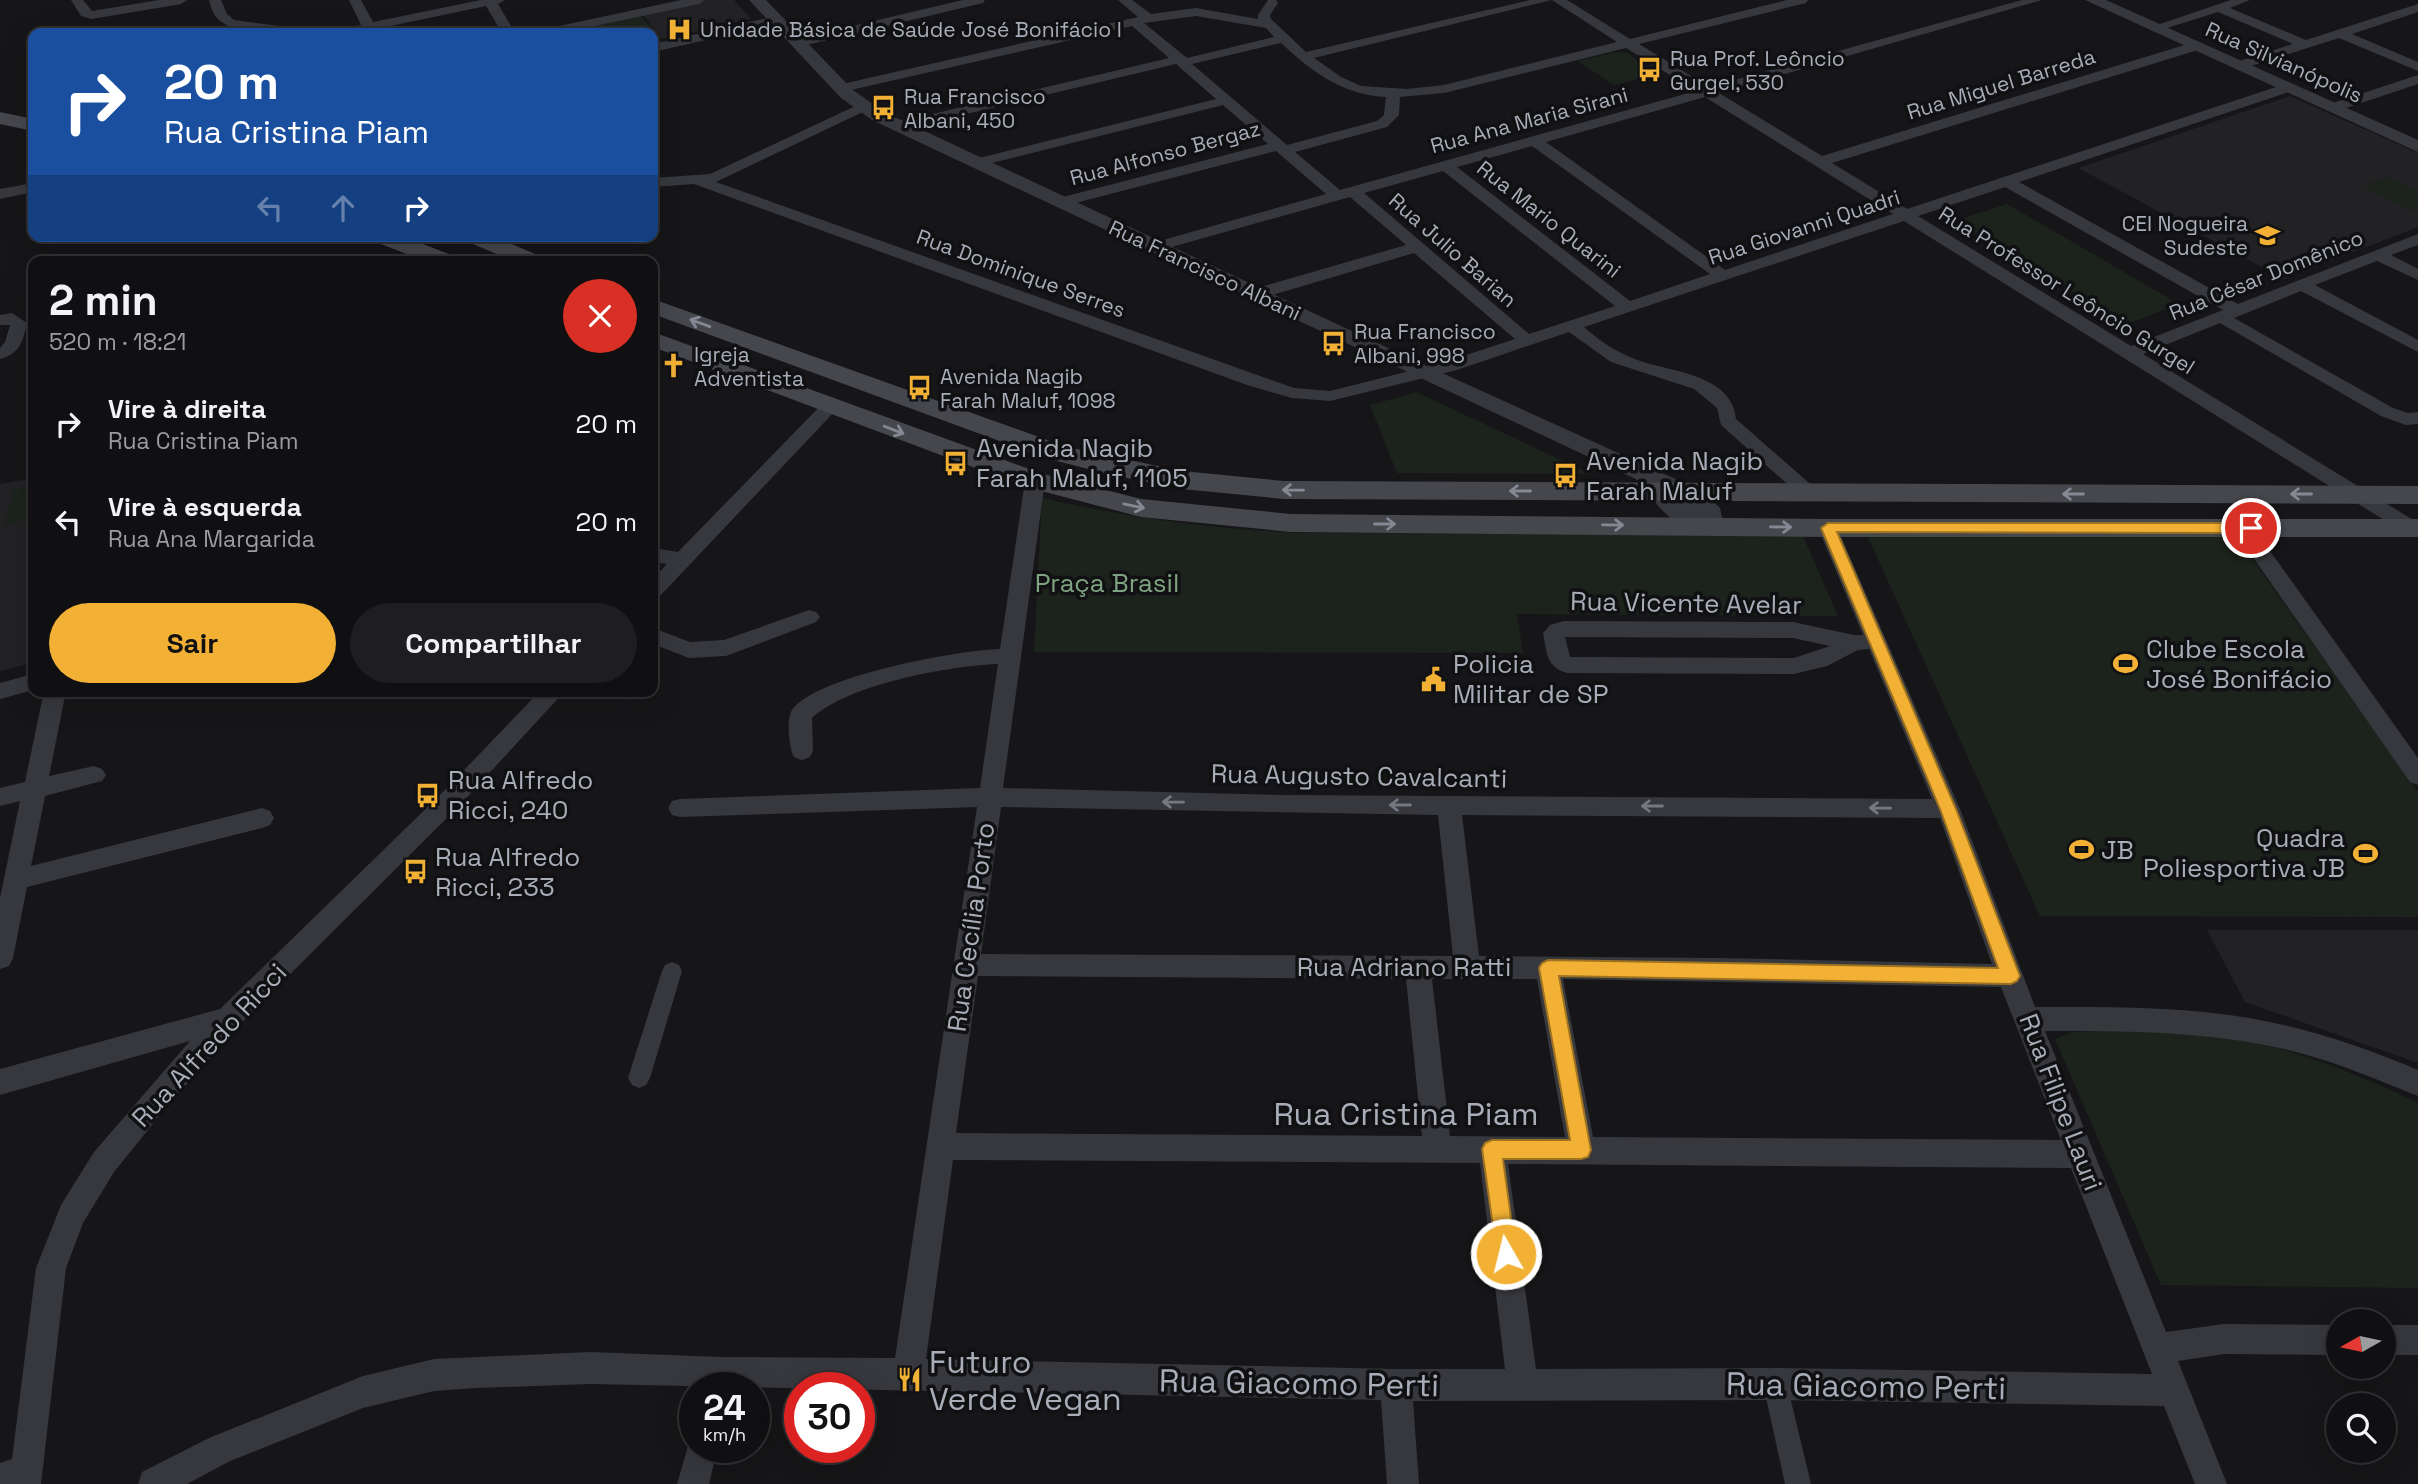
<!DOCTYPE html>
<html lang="pt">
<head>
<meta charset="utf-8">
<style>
	body { margin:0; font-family:"Space Grotesk",sans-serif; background:#1e1e20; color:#f1f3f6; height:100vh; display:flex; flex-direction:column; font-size:26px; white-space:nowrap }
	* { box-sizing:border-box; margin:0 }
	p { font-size:23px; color:#9c9d9f }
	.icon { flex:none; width:38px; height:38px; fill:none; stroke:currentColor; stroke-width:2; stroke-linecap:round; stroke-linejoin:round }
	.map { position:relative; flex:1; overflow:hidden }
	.panel { position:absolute; left:28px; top:256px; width:630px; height:441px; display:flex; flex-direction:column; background:#101012; border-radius:14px; box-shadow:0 7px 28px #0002,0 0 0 2px #303032 }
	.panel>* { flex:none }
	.banner { position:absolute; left:28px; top:28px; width:630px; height:214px; border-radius:14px; box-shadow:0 7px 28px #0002,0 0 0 2px #303032; background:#1a4fa0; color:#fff; overflow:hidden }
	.needle { width:46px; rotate:261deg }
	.buttons { position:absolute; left:2326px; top:1309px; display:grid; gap:14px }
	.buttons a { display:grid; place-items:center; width:70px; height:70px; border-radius:50%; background:#101012; box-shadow:0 7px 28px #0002,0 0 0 2px #303032; font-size:35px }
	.speed { position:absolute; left:679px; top:1372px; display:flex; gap:14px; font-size:35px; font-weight:700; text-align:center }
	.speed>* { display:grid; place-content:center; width:91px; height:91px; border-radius:50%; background:#101012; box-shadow:0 7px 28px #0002,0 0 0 2px #303032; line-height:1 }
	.speed small { font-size:18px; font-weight:400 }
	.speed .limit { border:10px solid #d22; background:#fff; color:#111 }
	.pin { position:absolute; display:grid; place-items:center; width:60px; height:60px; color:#fff; margin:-30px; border:4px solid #fff; border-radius:50%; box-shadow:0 2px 7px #0007 }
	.me { position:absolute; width:77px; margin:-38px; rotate:352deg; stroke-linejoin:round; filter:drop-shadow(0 0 5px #0008) }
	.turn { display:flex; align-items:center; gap:24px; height:147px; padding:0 21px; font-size:32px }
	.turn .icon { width:91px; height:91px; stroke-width:2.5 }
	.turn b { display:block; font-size:49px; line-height:60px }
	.lanes { display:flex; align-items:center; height:66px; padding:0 21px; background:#0003; justify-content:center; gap:35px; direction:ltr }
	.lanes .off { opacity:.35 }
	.round { display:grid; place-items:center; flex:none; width:74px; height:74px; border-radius:37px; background:#1e1e20 }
	.headline { display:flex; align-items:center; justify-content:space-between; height:119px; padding:0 21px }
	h1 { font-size:42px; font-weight:800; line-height:52px }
	.primary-button { display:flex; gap:14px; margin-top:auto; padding:14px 21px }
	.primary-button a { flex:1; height:80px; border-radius:42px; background:#f2b134; color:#111; font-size:28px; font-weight:800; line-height:80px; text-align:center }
	.primary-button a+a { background:#1e1e20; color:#f1f3f6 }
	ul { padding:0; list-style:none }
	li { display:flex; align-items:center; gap:21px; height:98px; padding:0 21px }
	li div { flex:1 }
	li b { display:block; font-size:26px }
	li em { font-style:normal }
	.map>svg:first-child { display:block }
</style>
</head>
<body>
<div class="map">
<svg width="2418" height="1484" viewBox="0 0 2418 1484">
	<rect width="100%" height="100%" fill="#161618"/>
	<g fill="#222225">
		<path d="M709,0H734L751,19L662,39L643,15Z"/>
		<path d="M2290,96L2418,153V227L2284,279L2078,168Z"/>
		<path d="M33,478V663L0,671V484Z"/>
		<path d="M2207,930H2418V1063L2245,1002Z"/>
	</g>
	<g fill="#1c231d">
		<path d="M641,16L661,38L653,40V33H564Z"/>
		<path d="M1616,52L1627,53L1658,74L1614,85L1578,61Z"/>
		<path d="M2387,177L2418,192V213L2362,186Z"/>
		<path d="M2007,204L2179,304L2127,324L1954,221Z"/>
		<path d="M1418,392V393L1591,474L1397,473L1370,405Z"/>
		<path d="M33,486V519L4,525L14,490Z"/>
		<path d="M1042,498C1132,518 1211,529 1303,533L1802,534L1838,616L1517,614L1523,653L1034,652Z"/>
		<path d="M1867,535L2236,536L2418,792V917L2040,916Z"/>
		<path d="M2130,1030C2155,1031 2180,1031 2205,1034C2279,1043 2351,1070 2418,1103V1288L2161,1285L2055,1039L2073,1032Z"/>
	</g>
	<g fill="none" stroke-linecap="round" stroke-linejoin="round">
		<g fill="#37383d" fill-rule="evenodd">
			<path d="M672,962L679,965L682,971L650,1078L646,1085L639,1088L632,1085L628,1078L662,971L665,965Z"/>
			<path d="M1775,1372L1784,1375L1787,1384L1811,1484H1785L1763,1384L1766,1375Z"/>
		</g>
		<g fill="#37383d" fill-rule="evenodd">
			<path d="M71,0H83L92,11L159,0H187L181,4L92,19L81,16Z"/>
			<path d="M209,0H221L227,14L234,20L302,29L309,33C288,34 234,35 219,20C213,15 211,7 209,0Z"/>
			<path d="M349,0H361L373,22L481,0H505L498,4L515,33H502L486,6L357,33H333L334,30L361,25Z"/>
			<path d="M681,0H705L699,4L562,33H538L545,29Z"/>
			<path d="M963,0H985L983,3L798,47L791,43L793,40Z"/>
			<path d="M1118,0H1132L1151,14L1196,8L1258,19V15L1268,0H1276L1278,3L1270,15L1271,19L1306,52L1530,0H1567L1630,39L1787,0H1808L1806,3L1639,44L1709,87L2022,0H2042L1719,93L1822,156L2191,43H2201V49L1832,163L1907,209L2282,85H2292V91L2019,182L2238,304L2418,234V245L2391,255L2418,269V280L2377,261L2315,285L2418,340V352L2301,291L2234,318L2393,408L2408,413L2418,412V424L2406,425L2381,416L2220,323L2143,354L2418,523V533H2405L1904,221L1584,327C1600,341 1616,352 1635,359C1668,372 1732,373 1736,419L1816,489L1819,493L1816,497H1802L1721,425L1717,408L1694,389L1611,362L1569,332L1457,370L1330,401L1292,398L1247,385L694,184L653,187V178L710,174L864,102L869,103V109L716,182L1294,388L1330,391L1445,362L1515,339L1414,253L1262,298H1250L1248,294L1250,290L1406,245L1350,197L1161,250H1149L1147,247L1149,244L1326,194L1276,151L1060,207L1052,202L1055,199L1268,144L1223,105L976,167L969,163L971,160L1216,99L1176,64L899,130L892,126L899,122L1169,58L1132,26L842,92L835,88L842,84L1138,17ZM1552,0L1617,42L1444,85L1407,89L1361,86L1341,77L1314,58ZM1196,16L1266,28L1274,37L1187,58L1144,23ZM1281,43C1312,72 1343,95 1386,97L1384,115L1377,121L1287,145L1192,64ZM1626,48L1696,91L1340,190L1295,152L1387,127L1399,115L1400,97L1444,93ZM1705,97L1893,214L1725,270L1546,142ZM1532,146L1710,274L1630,301L1457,167ZM1443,171L1615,306L1529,334L1364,193ZM2005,187L2223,310L2131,346L1918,216Z"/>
			<path d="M2231,0H2250L2230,8L2306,40L2418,4V12L2352,34L2418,62V71L2339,38L2238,70L2231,66L2233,63L2293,44L2218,12L2154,32L2148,28Z"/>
			<path d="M776,16L781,17V23L653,52V44Z"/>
			<path d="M2418,75V84L2337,111H2327L2325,108L2327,105Z"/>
			<path d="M33,183V192L0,199V189Z"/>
			<path d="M12,313L27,323C23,341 20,354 0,359V348L5,342L10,325H0V315Z"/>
			<path d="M830,400L839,406L836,410L660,596L653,598V579L667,564L653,562V548L678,552L824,402Z"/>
			<path d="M1035,475L1042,477L1045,481L1003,788L1280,795L1932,799L1869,649L1858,650L1827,666L1794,674L1567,673C1546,667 1547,653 1543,633L1550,625L1564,621L1793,622L1854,635H1863L1818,528L1821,523H1835L1960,809L2035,1007C2106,1007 2179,1006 2249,1018C2308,1028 2364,1047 2418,1070V1096C2378,1080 2339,1063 2296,1052C2215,1031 2129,1031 2045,1031L2166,1332L2224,1324L2338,1325V1355L2224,1354L2178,1361L2227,1484H2195L2164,1406L1775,1400L1413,1401L1419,1484H1387L1381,1400L590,1384L476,1388L434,1391L363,1408L230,1461L187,1484H138L142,1472L209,1438L363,1376L434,1359L590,1352L721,1357L895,1358L977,807L680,817L672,815L668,808L672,801L680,799L980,788L998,664C949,666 849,684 812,718L813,751L810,757L802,760L794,757C789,748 786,720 792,710C816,676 958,650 1000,649L1025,481L1028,477ZM1565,637L1793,638L1830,646L1794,658L1570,657ZM1001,807L1438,815L1453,956L981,954ZM1462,815L1940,818L1992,964L1717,958L1479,956ZM978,976L1406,979L1422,1136L956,1133ZM1432,979H1537L1565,1137L1450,1136ZM1563,979L2001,987L2061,1140L1593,1137ZM953,1160L1480,1163L1505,1369H1396L926,1359ZM1508,1164L2071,1168L2152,1374L1775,1368L1536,1369Z"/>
			<path d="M2243,521L2250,523L2418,758V785L2410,782L2236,533L2233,528L2236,523Z"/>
			<path d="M809,610L816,612L820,617L816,622L726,656L689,658L653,644V628L690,642L724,640Z"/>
			<path d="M33,674V690L0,699V683Z"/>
			<path d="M44,691H66L49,776L94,766L102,769L106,775L102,781L45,796L31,866L262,808L270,811L274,818L270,825L262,828L27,887L13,958L9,966L0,969V898L20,801L0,806V788L25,782Z"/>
			<path d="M540,691H565L459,806L237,1027L168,1105L114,1172L83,1223L66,1268L41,1484H0V1463L12,1459L36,1268L61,1205L94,1152L190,1041L0,1095V1069L220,1009L443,792Z"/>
			<rect x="2384" y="1325" width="34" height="30"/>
			<path d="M695,1434V1447H718L709,1484H677L691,1436Z"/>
		</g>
		<g fill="#37383d" fill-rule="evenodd">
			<path d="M749,0H766L853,90L884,112L1431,368L1702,491L1720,508L1724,526L1721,532C1690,540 1655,511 1644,483L872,120L841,98Z"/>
			<path d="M2085,0H2106L2418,140V152Z"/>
		</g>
		<g fill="#45474d" fill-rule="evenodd">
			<path d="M0,112L33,119V131L0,124Z"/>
			<path d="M370,236H402L454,256L457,261H425L373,241Z"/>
			<path d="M463,236H493L540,256L543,261H513L466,241Z"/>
			<path d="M653,299L1067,447L1182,471L1284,481L2418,486V504L1284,499L1182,489L1112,475L1049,459L653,314Z"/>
			<path d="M653,332L1043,474L1141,499L1291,514L1828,519H2418V537H1828L1291,532L1141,517L1026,487L653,347Z"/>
		</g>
	</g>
	<defs><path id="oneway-shaft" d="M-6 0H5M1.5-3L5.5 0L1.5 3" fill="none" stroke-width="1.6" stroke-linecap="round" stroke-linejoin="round" transform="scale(1.75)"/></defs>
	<g stroke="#858993">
		<use href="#oneway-shaft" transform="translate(700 323) rotate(-160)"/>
		<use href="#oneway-shaft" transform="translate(894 430) rotate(21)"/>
		<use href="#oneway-shaft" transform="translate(1293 490) rotate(-179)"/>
		<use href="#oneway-shaft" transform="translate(1520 491) rotate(-180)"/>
		<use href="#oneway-shaft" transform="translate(2073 494) rotate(-180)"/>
		<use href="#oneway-shaft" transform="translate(2301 494) rotate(-180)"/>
		<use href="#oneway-shaft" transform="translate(1134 506) rotate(12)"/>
		<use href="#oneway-shaft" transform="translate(1385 524)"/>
		<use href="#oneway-shaft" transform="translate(1613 525) rotate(1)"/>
		<use href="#oneway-shaft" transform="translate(1781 527) rotate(1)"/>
	</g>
	<g stroke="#757881">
		<use href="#oneway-shaft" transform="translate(1173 802) rotate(-179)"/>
		<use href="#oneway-shaft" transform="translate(1400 805) rotate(-180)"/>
		<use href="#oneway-shaft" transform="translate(1652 806) rotate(-180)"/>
		<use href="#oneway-shaft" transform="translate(1880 808) rotate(-179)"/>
	</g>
	<path fill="#f2b134" stroke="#9d7322" stroke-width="2" d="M1828,523H2251L2258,528L2251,533L1837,532L1956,809L2020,976L2017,981L2011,984L1559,976L1591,1150L1588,1157L1581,1159H1503L1516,1254L1513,1262L1506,1265L1498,1262L1482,1149L1485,1143L1492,1140H1570L1539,968L1542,963L1548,960L1998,968L1940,809L1821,528Z"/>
	<defs>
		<symbol id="hospital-bare" viewBox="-9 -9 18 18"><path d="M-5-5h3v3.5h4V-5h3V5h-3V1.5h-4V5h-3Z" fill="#f2b134" stroke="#111113" stroke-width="2.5" paint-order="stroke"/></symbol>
		<symbol id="bus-bare" viewBox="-9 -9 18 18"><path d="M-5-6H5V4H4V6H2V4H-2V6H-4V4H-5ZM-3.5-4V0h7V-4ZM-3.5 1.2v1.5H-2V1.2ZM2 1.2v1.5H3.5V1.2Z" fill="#f2b134" stroke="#111113" stroke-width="2.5" paint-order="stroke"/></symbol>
		<symbol id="school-bare" viewBox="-9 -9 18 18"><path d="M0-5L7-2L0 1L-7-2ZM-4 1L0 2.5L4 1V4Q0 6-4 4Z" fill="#f2b134" stroke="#111113" stroke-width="2.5" paint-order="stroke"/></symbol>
		<symbol id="church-bare" viewBox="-9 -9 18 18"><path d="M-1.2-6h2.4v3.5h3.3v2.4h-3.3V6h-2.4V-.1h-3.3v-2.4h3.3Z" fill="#f2b134" stroke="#111113" stroke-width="2.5" paint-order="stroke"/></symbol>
		<symbol id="stadium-bare" viewBox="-9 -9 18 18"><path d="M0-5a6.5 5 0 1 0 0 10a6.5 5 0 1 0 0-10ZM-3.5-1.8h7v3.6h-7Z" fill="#f2b134" stroke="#111113" stroke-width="2.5" paint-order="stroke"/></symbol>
		<symbol id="civic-bare" viewBox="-9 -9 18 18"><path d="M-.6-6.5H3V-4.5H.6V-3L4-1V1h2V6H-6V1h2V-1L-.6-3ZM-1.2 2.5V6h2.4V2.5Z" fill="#f2b134" stroke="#111113" stroke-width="2.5" paint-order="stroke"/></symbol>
		<symbol id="restaurant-bare" viewBox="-9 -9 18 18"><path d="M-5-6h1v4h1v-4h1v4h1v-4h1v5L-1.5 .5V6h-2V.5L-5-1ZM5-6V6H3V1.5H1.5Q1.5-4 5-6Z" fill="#f2b134" stroke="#111113" stroke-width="2.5" paint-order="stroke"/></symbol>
	</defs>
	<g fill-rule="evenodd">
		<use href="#hospital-bare" x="662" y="12" width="35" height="35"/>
		<use href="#bus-bare" x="1632" y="52" width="35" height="35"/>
		<use href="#bus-bare" x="866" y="90" width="35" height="35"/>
		<use href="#school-bare" x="2250" y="218" width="35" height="35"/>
		<use href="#bus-bare" x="1316" y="326" width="35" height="35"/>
		<use href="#church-bare" x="656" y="348" width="35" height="35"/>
		<use href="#bus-bare" x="902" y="370" width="35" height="35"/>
		<use href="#bus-bare" x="938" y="446" width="35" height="35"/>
		<use href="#bus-bare" x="1548" y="458" width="35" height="35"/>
		<use href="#stadium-bare" x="2108" y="646" width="35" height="35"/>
		<use href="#civic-bare" x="1416" y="662" width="35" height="35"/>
		<use href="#bus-bare" x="410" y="778" width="35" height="35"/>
		<use href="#stadium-bare" x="2064" y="832" width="35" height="35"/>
		<use href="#stadium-bare" x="2348" y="836" width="35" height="35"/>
		<use href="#bus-bare" x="398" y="854" width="35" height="35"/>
		<use href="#restaurant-bare" x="892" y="1362" width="35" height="35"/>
	</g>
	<g text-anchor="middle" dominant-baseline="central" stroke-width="7" stroke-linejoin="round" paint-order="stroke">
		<g font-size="21" fill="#a8adb8" stroke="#111113" text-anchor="start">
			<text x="700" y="29">Unidade Básica de Saúde José Bonifácio I</text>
			<text x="1670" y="58">Rua Prof. Leôncio<tspan x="1670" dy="24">Gurgel, 530</tspan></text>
			<text x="904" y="96">Rua Francisco<tspan x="904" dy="24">Albani, 450</tspan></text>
			<text x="2248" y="223" text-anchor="end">CEI Nogueira<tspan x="2248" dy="24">Sudeste</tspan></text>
			<text x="1354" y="331">Rua Francisco<tspan x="1354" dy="24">Albani, 998</tspan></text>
			<text x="694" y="354">Igreja<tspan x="694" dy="24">Adventista</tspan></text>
			<text x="940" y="376">Avenida Nagib<tspan x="940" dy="24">Farah Maluf, 1098</tspan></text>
		</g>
		<g font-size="21" fill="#a8adb8" stroke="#111113">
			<text transform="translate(2284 62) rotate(24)">Rua Silvianópolis</text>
			<text transform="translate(2001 84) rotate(-17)">Rua Miguel Barreda</text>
			<text transform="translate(1529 120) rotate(-15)">Rua Ana Maria Sirani</text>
			<text transform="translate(1165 153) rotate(-15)">Rua Alfonso Bergaz</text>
			<text transform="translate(1549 219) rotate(38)">Rua Mario Quarini</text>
			<text transform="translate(1804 227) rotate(-18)">Rua Giovanni Quadri</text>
			<text transform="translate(1453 250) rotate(41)">Rua Julio Barian</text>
			<text transform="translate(1205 270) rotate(25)">Rua Francisco Albani</text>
			<text transform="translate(1021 273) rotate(20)">Rua Dominique Serres</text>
			<text transform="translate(2266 275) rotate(-22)">Rua César Domênico</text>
			<text transform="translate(2067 290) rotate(32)">Rua Professor Leôncio Gurgel</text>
		</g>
		<g font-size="26" fill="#a8adb8" stroke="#111113" text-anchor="start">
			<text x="976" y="448">Avenida Nagib<tspan x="976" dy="30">Farah Maluf, 1105</tspan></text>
			<text x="1586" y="461">Avenida Nagib<tspan x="1586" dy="30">Farah Maluf</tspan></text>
			<text x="2146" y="649">Clube Escola<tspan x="2146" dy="30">José Bonifácio</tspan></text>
			<text x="1453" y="664">Policia<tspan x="1453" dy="30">Militar de SP</tspan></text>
			<text x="448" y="780">Rua Alfredo<tspan x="448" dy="30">Ricci, 240</tspan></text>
			<text x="2345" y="838" text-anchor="end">Quadra<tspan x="2345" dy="30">Poliesportiva JB</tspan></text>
			<text x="2101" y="850">JB</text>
			<text x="435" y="857">Rua Alfredo<tspan x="435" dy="30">Ricci, 233</tspan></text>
		</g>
		<g font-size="26" fill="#7fa381" stroke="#111113">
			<text x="1107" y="583">Praça Brasil</text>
		</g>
		<g font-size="26" fill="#a8adb8" stroke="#111113">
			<text transform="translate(1686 603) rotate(1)">Rua Vicente Avelar</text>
			<text transform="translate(1359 776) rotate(1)">Rua Augusto Cavalcanti</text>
			<text transform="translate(971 927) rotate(-82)">Rua Cecília Porto</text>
			<text x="1404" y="967">Rua Adriano Ratti</text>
			<text transform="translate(209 1045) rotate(-47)">Rua Alfredo Ricci</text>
			<text transform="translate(2061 1102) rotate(69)">Rua Filipe Lauri</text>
		</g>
		<g font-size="32" fill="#a8adb8" stroke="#111113">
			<text x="1406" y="1114">Rua Cristina Piam</text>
			<text transform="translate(1299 1383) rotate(1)">Rua Giacomo Perti</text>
			<text transform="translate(1866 1386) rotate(1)">Rua Giacomo Perti</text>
		</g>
		<g font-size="32" fill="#a8adb8" stroke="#111113" text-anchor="start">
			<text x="929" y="1362">Futuro<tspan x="929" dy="37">Verde Vegan</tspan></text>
		</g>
	</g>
</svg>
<div class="buttons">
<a><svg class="needle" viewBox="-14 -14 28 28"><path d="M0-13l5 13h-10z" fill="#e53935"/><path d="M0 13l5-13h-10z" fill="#9c9d9f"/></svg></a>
<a><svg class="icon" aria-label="search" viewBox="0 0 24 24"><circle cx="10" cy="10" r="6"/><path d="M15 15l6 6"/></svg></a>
</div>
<div class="speed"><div>24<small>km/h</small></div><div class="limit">30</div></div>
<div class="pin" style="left:2251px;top:528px;background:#d93025"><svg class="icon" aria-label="arrive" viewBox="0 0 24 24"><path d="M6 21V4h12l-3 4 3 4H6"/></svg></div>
<svg class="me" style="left:1506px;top:1254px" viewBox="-20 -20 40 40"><circle r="17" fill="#f2b134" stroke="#fff" stroke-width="3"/><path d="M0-11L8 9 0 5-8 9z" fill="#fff"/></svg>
<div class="banner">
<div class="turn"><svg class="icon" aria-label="right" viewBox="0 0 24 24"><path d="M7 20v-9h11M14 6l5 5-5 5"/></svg><div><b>20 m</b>Rua Cristina Piam</div></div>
<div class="lanes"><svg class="icon off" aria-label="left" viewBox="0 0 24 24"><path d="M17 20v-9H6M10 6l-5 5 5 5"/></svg><svg class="icon off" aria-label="ahead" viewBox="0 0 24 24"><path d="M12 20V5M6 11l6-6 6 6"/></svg><svg class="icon" aria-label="right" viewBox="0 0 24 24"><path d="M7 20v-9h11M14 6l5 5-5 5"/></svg></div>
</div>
<section class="panel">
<div class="headline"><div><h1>2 min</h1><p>520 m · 18:21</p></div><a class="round" style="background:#d93025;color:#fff"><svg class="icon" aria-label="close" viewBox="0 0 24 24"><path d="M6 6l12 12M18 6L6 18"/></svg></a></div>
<ul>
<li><svg class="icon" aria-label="right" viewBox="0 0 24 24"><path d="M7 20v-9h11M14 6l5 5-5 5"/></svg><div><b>Vire à direita</b><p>Rua Cristina Piam</p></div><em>20 m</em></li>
<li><svg class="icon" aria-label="left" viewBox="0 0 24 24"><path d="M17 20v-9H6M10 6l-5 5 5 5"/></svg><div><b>Vire à esquerda</b><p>Rua Ana Margarida</p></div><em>20 m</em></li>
</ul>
<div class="primary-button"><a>Sair</a><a>Compartilhar</a></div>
</section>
</div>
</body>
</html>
